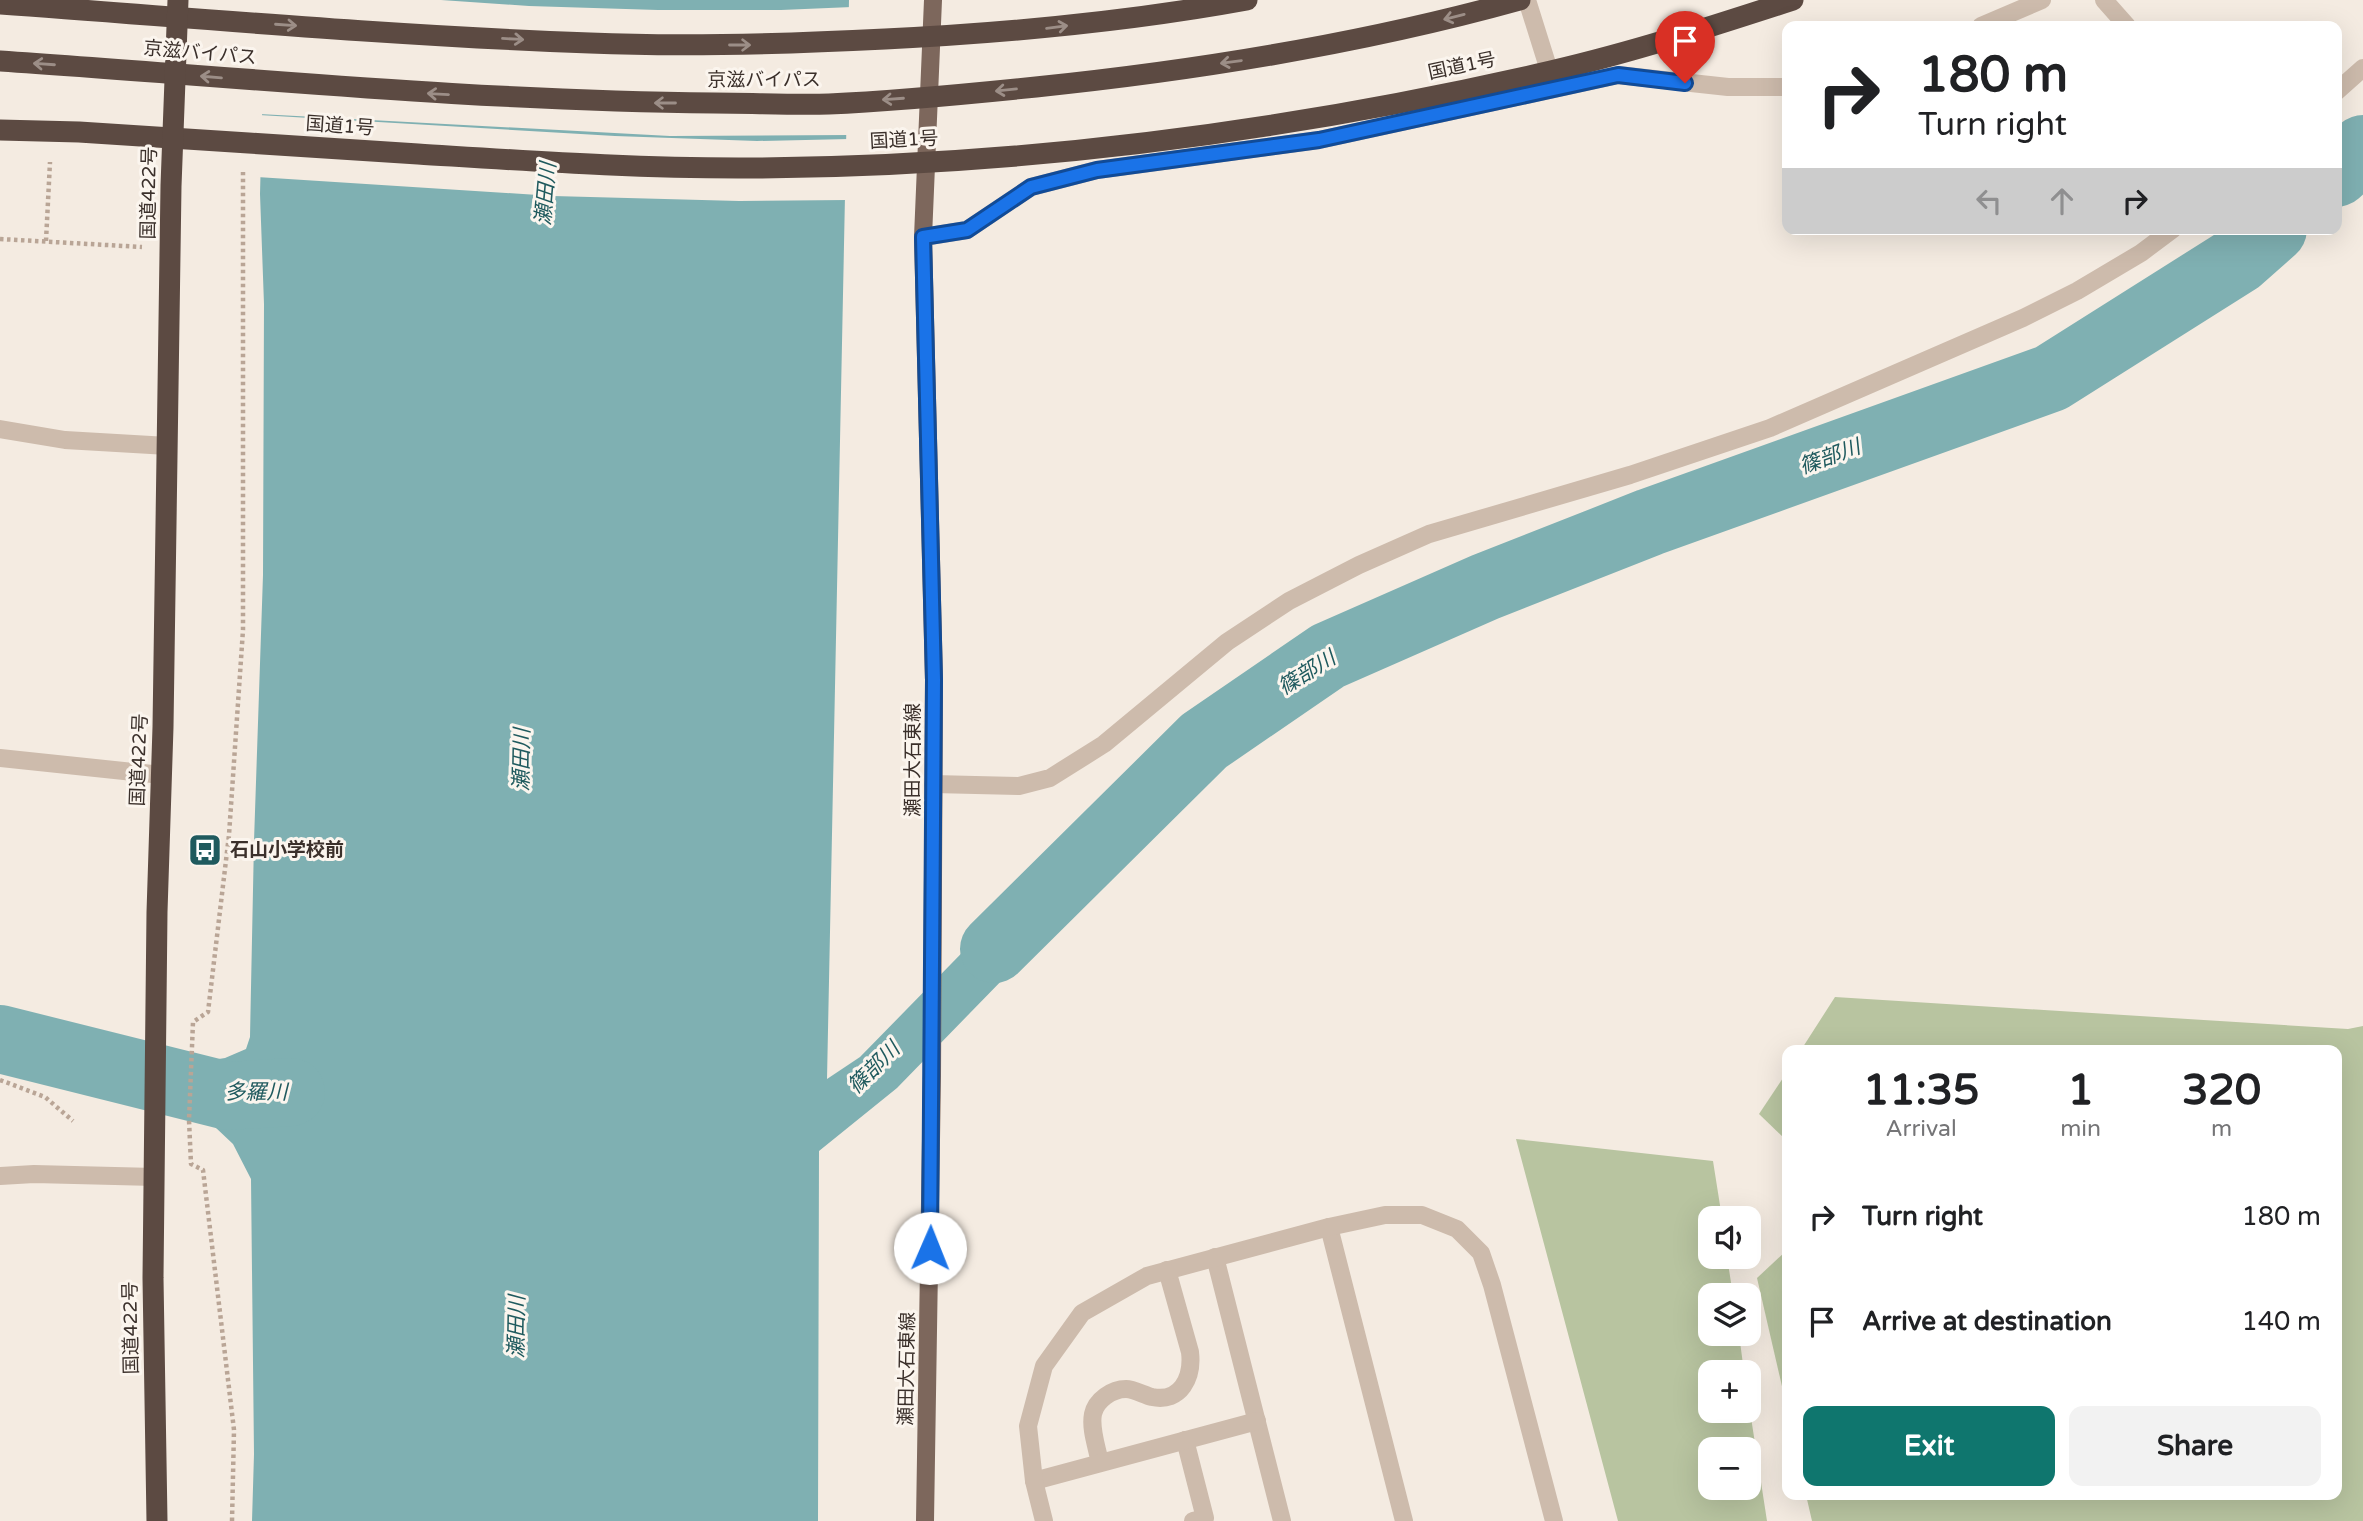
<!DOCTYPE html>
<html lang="en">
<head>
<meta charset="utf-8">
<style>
	body { margin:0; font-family:"Varela Round","Noto Sans JP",sans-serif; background:#f2f2f2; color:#202124; height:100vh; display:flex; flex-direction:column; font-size:26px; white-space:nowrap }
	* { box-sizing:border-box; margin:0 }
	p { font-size:23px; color:#757577 }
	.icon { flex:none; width:38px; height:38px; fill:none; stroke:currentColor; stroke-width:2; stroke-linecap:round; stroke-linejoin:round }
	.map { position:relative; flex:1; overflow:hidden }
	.details { position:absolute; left:1782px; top:1045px; width:560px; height:455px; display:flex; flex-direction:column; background:#fff; border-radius:14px; box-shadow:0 7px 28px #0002 }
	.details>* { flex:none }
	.banner { position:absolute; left:1782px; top:21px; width:560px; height:214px; border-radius:14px; box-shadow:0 7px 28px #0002; background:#fff; color:#202124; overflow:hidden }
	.buttons { position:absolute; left:1698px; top:1206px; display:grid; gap:14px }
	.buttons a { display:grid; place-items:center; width:63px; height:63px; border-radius:14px; background:#fff; box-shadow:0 7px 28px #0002; font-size:35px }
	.pin { position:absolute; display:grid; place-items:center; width:60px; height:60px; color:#fff; margin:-72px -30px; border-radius:50% 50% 50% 0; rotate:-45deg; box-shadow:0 0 7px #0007 }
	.pin .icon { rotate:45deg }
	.me { position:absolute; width:77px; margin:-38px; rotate:1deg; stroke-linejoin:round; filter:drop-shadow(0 0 5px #0008) }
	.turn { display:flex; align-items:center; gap:24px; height:147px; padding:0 21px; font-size:32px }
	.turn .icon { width:91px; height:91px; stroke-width:2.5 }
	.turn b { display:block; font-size:49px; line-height:60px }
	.lanes { display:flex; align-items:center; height:66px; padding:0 21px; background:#0003; justify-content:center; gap:35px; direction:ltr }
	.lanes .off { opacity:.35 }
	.eta { display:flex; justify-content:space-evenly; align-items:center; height:119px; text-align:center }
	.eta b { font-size:42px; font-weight:800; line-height:49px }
	.action { display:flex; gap:14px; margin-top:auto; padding:14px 21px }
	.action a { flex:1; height:80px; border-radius:14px; background:#0f766e; color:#fff; font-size:28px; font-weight:800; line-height:80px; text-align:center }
	.action a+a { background:#f2f2f2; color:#202124 }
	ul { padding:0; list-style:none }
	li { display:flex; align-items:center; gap:21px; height:105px; padding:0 21px }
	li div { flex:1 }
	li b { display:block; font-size:26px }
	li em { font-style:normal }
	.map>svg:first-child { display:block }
</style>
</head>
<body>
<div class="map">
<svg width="2363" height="1521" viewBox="0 0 2363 1521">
	<rect width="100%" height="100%" fill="#f4ebe1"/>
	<g fill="#b8c4a0" fill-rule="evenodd">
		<path d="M1835,997L2348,1029L2363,1026V1521H1812L1806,1495L2336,1494V1050H1801Z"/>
		<path d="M1787,1072V1141L1759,1114Z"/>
		<path d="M1516,1139L1713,1161L1722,1218H1710V1256L1727,1257L1733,1295H1710V1334H1739L1744,1372H1710V1410H1748V1398L1767,1521H1618ZM1710,1449H1748V1488H1710Z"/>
		<path d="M1787,1250V1408L1757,1278Z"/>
	</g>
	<path fill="#7fb0b2" d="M265,0H849L827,1079L860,1057L1047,866L1078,902L897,1088L819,1151L818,1521H252L254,1454L251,1179L233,1144L197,1110L200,1062L225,1058L246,1049L250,1037L254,841L263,575L264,304L260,194Z"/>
	<g fill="#f4ebe1">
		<path d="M262,0H441L529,6L658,10H781L852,7L849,135L670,136L259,114Z"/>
		<path d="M259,115L615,136L757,141L849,139L847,200L739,201L553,196L257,177Z"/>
	</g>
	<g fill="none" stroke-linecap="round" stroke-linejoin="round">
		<g stroke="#7fb0b2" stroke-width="68">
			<path d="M2336,173L2363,149"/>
			<path d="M994,949L1204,741L1328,656L1485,587L1650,522L2051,378L2238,260L2273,229"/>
			<path d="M0,1039L228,1096L291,1092"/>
		</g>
		<g stroke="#b9a596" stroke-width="4.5" stroke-dasharray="3.5 3.5" stroke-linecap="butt">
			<path d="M0,239L142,247"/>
			<path d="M46,241L50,162"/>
			<path d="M0,1080L45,1097L73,1121"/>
			<path d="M232,1521L234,1430L203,1170L191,1164L189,1120L193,1022L208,1012L229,835L243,630V172"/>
		</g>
		<g stroke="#cdbbac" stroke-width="18">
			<path d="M1527,0L1553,83"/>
			<path d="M2104,0L2127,26"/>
			<path d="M1981,26L2042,0"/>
			<path d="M2336,92L2363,68"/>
			<path d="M923,237L967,230L1031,187L1097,170L1319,140L1618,75L1728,87H1787"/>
			<path d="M0,429L65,440L168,446"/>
			<path d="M0,758L162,775"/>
			<path d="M933,784L1019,786L1050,778L1104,744L1227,642L1289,601L1359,565L1429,534L1630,475L1770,428L2023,318L2077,291L2141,253L2173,229"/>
			<path d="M0,1176L34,1174L155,1177"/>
			<path d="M1329,1227L1404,1521"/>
			<path d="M1215,1257L1282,1521"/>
			<path d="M1185,1440L1205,1518L1193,1521"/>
			<path d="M1100,1463C1097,1447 1090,1429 1093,1414C1096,1400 1112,1389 1126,1389C1134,1389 1144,1395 1152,1397C1181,1403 1193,1377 1190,1352L1167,1270"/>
			<path d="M1034,1481L1257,1421"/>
			<path d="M1044,1521L1034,1481L1028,1426L1044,1366L1082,1313L1147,1276L1329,1227L1385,1215H1422L1457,1229L1481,1253L1492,1285L1554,1521"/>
		</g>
		<path stroke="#7d675c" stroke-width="18" d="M925,1521L932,1076L934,680L923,237L933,0"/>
		<g stroke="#5c4a42" stroke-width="21">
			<path d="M0,4C196,18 393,36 590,43C688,47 787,44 885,39C1006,33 1127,22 1247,0"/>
			<path d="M0,61C238,77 475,101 714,103C752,103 791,105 829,104C898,101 968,94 1036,87C1200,70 1362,44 1520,0"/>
			<path d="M0,130L79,132C192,139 305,147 418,154C531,161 644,169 757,168C1024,166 1291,131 1551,71C1633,52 1713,26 1793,0"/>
			<path d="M157,1521L153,1278L157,912L163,727L171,186L178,0"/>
		</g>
	</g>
	<defs><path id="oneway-shaft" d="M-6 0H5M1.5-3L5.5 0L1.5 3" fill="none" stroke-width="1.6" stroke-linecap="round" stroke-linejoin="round" transform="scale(1.75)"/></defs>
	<g stroke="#9c8e87">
		<use href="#oneway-shaft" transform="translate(1454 17) rotate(166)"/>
		<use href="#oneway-shaft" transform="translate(286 25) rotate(4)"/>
		<use href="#oneway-shaft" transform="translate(1057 27) rotate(-7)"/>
		<use href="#oneway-shaft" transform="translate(513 39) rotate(3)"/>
		<use href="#oneway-shaft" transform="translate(740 45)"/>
		<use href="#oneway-shaft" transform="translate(1231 62) rotate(172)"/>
		<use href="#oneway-shaft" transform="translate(44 64) rotate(-176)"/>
		<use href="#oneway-shaft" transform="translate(211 77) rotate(-175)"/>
		<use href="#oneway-shaft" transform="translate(1006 90) rotate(174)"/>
		<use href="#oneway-shaft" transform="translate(438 94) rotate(-177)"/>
		<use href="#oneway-shaft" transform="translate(893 99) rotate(176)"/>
		<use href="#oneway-shaft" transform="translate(665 103) rotate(-180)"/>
	</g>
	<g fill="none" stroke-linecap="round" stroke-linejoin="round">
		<defs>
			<path id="route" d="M930,1248L934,680L923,237L967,230L1031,187L1097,170L1319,140L1618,75L1685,83"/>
		</defs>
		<use href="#route" stroke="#114b97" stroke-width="18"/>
		<use href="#route" stroke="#1a73e8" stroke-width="12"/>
	</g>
	<defs>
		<symbol id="bus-square" viewBox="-11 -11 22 22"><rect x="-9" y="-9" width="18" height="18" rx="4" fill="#1f5a5e" stroke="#fbf5ee"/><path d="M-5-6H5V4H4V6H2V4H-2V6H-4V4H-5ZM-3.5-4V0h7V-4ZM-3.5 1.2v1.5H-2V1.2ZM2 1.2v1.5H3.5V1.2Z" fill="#fff"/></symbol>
	</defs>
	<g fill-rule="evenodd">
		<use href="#bus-square" x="186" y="831" width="38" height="38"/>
	</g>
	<g text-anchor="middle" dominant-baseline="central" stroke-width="6" stroke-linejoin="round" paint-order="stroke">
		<g font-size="19" fill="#3b302b" stroke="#fbf5ee">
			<text transform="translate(200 53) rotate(5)">京滋バイパス</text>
			<text transform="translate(1462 66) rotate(-12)">国道1号</text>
			<text x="764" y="80">京滋バイパス</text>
			<text transform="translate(340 126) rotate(4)">国道1号</text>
			<text transform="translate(904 140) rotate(-3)">国道1号</text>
			<text transform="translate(149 193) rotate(-89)">国道422号</text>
			<text transform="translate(139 760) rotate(-88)">国道422号</text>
			<text transform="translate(913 760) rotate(-90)">瀬田大石東線</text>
			<text transform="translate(131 1328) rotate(-91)">国道422号</text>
			<text transform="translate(907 1369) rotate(-89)">瀬田大石東線</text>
		</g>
		<g font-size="19" font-weight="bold" fill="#3b302b" stroke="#fbf5ee" text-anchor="start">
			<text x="230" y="850">石山小学校前</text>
		</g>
		<g font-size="21" font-style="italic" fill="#1f5a5e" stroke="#fbf5ee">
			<text transform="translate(546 194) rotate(-85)">瀬田川</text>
			<text transform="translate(1830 457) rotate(-20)">篠部川</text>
			<text transform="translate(1307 673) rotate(-32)">篠部川</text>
			<text transform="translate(522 760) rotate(-89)">瀬田川</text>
			<text transform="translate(874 1068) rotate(-45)">篠部川</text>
			<text x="256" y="1092">多羅川</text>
			<text transform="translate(517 1327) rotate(-89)">瀬田川</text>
		</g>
	</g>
</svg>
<div class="buttons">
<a><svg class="icon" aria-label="sound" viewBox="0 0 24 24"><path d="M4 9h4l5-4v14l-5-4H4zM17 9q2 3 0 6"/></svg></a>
<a><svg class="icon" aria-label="layers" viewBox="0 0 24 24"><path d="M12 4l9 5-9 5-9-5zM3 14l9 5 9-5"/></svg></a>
<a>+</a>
<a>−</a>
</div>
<div class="pin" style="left:1685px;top:83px;background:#d93025"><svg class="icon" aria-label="arrive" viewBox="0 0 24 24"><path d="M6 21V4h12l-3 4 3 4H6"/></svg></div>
<svg class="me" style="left:930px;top:1248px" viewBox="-20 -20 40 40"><circle r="19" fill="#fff"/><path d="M0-13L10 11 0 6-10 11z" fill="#1a73e8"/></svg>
<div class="banner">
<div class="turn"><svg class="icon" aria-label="right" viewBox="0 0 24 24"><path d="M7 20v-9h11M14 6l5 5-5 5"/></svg><div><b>180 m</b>Turn right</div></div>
<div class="lanes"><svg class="icon off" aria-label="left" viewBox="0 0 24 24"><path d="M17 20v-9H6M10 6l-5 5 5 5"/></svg><svg class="icon off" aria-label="ahead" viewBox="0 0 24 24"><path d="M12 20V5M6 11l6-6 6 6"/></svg><svg class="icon" aria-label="right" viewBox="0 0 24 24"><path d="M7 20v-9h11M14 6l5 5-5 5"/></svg></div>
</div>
<section class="details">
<div class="eta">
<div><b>11:35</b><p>Arrival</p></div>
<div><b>1</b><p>min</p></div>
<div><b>320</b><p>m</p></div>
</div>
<ul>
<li><svg class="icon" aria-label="right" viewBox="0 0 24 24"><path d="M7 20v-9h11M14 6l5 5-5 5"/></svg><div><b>Turn right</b></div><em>180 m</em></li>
<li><svg class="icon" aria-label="arrive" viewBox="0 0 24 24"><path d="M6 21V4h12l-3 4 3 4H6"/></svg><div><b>Arrive at destination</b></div><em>140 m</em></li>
</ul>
<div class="action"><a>Exit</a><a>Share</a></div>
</section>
</div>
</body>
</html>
